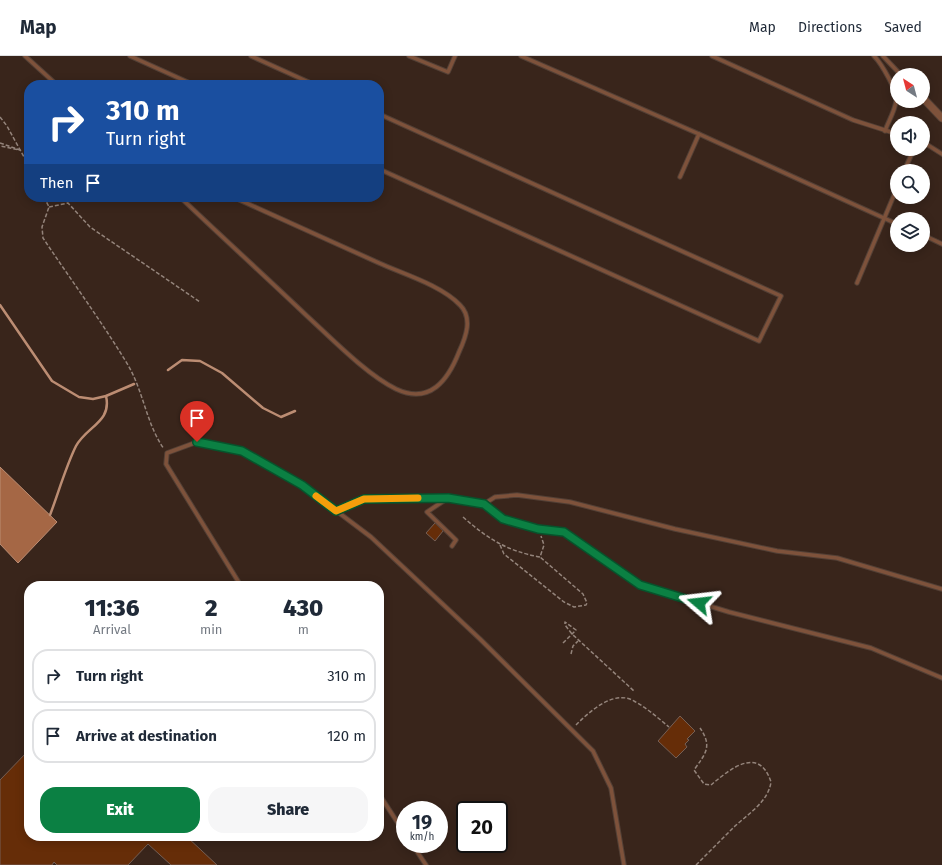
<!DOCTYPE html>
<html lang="en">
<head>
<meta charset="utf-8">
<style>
	body { margin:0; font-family:"Fira Sans",sans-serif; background:#f6f6f7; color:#1f2937; height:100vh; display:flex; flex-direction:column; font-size:15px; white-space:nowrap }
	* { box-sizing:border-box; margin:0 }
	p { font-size:13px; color:#747a83 }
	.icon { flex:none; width:22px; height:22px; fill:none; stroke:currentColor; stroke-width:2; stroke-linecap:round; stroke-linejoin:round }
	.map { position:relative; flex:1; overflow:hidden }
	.details { position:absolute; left:24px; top:525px; width:360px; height:260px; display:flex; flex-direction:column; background:#fff; border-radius:16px; box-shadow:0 2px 10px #0003 }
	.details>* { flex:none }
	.hud { position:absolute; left:24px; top:24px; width:360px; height:122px; border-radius:16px; box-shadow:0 2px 10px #0003; background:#1a4fa0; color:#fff; overflow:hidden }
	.needle { width:26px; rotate:324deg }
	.fabs { position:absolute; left:890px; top:12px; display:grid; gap:8px }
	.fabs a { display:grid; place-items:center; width:40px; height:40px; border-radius:50%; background:#fff; box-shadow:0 2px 10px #0003; font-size:20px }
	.speed { position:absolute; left:396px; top:745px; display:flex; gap:8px; font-size:20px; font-weight:700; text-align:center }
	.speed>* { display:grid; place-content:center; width:52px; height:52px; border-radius:50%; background:#fff; box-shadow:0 2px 10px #0003; line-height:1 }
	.speed small { font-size:10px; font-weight:400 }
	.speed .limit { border:2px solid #111; border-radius:6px; background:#fff; color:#111 }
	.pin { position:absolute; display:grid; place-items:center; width:34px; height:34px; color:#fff; margin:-41px -17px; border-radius:50% 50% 50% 0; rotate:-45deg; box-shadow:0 0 4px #0007 }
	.pin .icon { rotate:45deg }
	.me { position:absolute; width:44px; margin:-22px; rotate:287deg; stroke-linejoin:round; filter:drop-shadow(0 0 3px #0008) }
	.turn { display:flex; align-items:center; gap:14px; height:84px; padding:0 16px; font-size:18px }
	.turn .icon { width:52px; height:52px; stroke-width:2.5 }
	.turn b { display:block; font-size:28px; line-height:34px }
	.then { display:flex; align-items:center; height:38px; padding:0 16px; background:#0003; gap:8px; font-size:15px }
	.eta { display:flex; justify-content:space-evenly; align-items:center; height:68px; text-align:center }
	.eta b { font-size:24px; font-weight:800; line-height:28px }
	.action { display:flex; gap:8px; margin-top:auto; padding:8px 16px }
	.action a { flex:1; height:46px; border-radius:16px; background:#0b8043; color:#fff; font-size:16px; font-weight:800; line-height:46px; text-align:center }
	.action a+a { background:#f6f6f7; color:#1f2937 }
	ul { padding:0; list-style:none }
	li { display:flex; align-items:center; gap:12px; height:54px; margin:0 8px 6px; padding:0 8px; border:2px solid #e0e1e3; border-radius:16px }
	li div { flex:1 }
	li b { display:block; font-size:15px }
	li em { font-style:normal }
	header { display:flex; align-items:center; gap:24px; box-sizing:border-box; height:56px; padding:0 20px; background:#fff; border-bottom:1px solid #e0e1e3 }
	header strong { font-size:19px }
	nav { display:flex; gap:22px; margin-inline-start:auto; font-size:14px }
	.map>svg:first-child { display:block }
</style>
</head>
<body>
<header>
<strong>Map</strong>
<nav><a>Map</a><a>Directions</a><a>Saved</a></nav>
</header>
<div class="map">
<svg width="942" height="809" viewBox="0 0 942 809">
	<rect width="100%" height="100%" fill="#39251b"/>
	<path fill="#a56745" stroke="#bc8d73" d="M0,411L57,466L18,507L0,488Z"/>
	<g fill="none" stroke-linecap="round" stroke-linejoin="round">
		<g stroke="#bc8d73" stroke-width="2.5">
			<path d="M0,249L52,325L79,341L93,343L106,340L134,328"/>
			<path d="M168,314L182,304L200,305L222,317L263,352L281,361L295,355"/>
			<path d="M50,459C58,438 66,410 76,390C87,370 112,366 106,340"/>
		</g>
	</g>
	<g fill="#662d08" stroke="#765f54">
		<path d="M435,467L443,475L435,485L426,477Z"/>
		<path d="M680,660L695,675L687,683L689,684L685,688L687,691L676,702L658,685Z"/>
		<path d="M29,694V780H186L217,809H171L148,788L128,809H57L54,806L52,809H0V724Z"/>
	</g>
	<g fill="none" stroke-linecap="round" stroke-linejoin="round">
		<defs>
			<g id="lane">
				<path d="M25,0L57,29"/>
				<path d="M130,0L194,29"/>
				<path d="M251,0L315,29"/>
				<path d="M409,0L448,16L455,0"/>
				<path d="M521,0L699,78L680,121"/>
				<path d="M712,0L853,64L897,78"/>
				<path d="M874,0C881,7 898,35 896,45C895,55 888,66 885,75"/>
				<path d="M883,0L901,19"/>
				<path d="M379,58L781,240L759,285L379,113"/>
				<path d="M699,78L897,168"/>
				<path d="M923,86L942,98"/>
				<path d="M904,115L914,93"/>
				<path d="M180,141C222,181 265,220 307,260C331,282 367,319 396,333C430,349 448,324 459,296C466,281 473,262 460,249C441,229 403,218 379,207C330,185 281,163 233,141"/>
				<path d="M923,179L942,188"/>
				<path d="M857,227L897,132"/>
				<path d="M484,448L503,463L537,473L564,476L640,529L729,556L871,592L942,622"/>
				<path d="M336,455L364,443L446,442"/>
				<path d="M452,490L456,484L427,456L448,442L484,448L495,441L517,439L570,446L675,473L777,495L837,502L942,533"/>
				<path d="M241,530L166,408L167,397L197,386L242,395L302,429L371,481L480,583L593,695L611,732L624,809"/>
				<path d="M379,738L405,778"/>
				<path d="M412,788L426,809"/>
			</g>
			<path id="street" d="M923,42L942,62"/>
		</defs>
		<use href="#lane" stroke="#534036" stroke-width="5.5"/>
		<use href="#street" stroke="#534036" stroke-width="9"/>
		<g stroke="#94847b" stroke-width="1.5" stroke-dasharray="4 2" stroke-linecap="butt">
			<path d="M0,61L7,70L29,110"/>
			<path d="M0,87L20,94L0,90"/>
			<path d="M44,141L49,151L42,171L43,182C71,224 102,266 128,309C144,337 146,367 164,393"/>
			<path d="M49,151L68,147L90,171L200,246"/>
			<path d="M463,461C488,483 507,495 540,501L544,489L541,480"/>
			<path d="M500,489L504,498L564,546L574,551L586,549L587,547L583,538L540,501"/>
			<path d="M563,587L576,574L565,566V569L572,578L634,635"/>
			<path d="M571,598L573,590L578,585"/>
			<path d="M576,669C589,656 614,633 634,645C647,652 658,662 669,671"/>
			<path d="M696,809C708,797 720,785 732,773C746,759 768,747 771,726C759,689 730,713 711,729L704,728L694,714C705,698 713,691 700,672"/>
		</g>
		<use href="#lane" stroke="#7e523b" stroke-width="3.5"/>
		<use href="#street" stroke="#7e523b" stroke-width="7"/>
	</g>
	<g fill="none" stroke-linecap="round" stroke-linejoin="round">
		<defs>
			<path id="route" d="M197,386L242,395L302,429L336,455L364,443L448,442L484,448L503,463L538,473L564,476L640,529L699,547"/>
		</defs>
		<use href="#route" stroke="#07532c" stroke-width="10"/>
		<use href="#route" stroke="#0b8043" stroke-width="7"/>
		<path stroke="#f59e0b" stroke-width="7" d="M316,440L336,455L364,443L418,442"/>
	</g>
</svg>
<div class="fabs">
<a><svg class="needle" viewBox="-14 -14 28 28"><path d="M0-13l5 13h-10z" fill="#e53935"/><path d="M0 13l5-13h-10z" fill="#747a83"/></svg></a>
<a><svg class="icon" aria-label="sound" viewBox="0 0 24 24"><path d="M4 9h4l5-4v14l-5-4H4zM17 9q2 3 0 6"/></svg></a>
<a><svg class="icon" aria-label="search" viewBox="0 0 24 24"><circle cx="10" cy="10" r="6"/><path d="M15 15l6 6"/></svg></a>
<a><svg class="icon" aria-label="layers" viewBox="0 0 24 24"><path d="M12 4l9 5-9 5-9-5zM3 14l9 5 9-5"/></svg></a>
</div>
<div class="speed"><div>19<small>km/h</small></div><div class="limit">20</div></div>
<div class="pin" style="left:197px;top:386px;background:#d93025"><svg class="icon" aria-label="arrive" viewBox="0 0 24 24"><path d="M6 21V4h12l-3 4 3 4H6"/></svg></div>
<svg class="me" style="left:699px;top:547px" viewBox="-20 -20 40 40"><path d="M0-17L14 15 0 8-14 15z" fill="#0b8043" stroke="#fff" stroke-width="4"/></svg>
<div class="hud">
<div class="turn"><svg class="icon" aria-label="right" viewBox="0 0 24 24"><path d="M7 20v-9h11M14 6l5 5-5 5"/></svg><div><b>310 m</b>Turn right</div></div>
<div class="then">Then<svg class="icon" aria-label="arrive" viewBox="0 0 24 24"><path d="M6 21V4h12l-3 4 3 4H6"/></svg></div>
</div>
<section class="details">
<div class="eta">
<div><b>11:36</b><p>Arrival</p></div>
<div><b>2</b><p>min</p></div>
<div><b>430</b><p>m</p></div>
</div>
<ul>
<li><svg class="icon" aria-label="right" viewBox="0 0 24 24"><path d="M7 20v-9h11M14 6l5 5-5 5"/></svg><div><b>Turn right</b></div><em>310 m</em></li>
<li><svg class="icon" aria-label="arrive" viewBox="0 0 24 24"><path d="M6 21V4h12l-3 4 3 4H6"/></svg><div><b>Arrive at destination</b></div><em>120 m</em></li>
</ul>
<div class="action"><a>Exit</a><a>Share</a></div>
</section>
</div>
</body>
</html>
